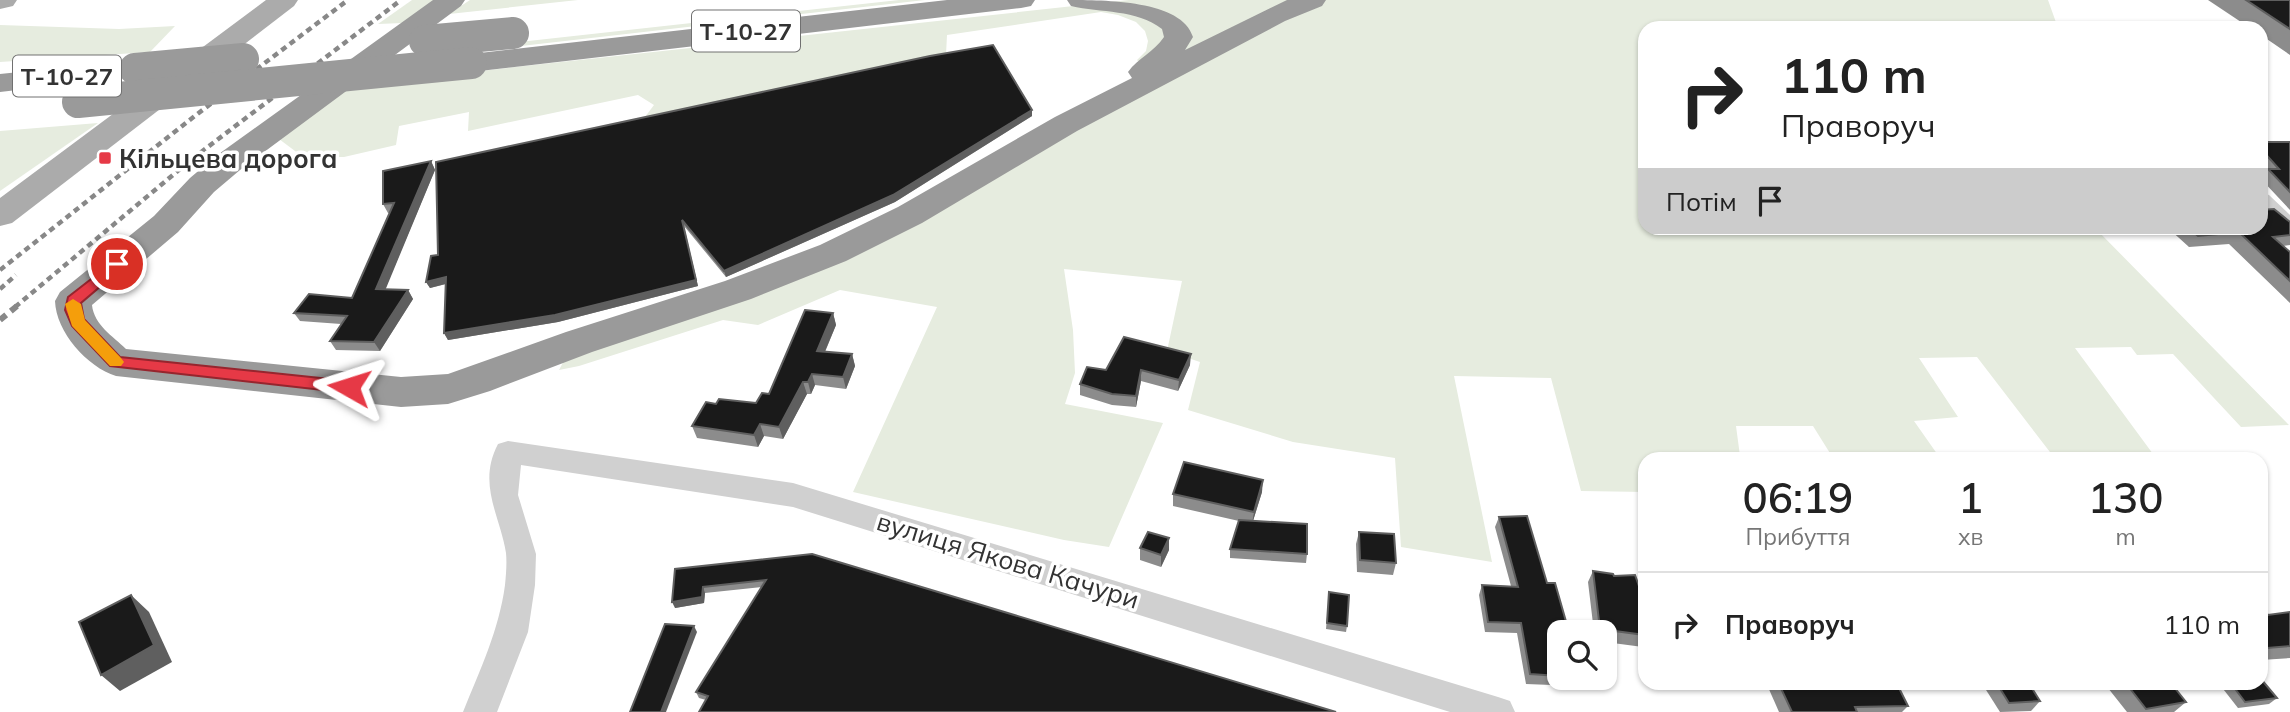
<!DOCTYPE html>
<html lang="uk">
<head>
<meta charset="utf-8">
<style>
	body { margin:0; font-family:Mulish,sans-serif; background:#f6f6f6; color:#222; height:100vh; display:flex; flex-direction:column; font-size:26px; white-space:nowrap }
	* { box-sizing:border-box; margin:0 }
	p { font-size:23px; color:#767676 }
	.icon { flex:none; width:38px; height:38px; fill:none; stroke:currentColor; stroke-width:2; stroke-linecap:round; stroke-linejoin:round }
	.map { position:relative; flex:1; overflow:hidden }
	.details { position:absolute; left:1638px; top:452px; width:630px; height:238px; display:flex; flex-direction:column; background:#fff; border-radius:21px; box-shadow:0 2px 5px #0004 }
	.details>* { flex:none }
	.guide { position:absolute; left:1638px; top:21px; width:630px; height:214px; border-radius:21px; box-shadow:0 2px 5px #0004; background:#fff; color:#222; overflow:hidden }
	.buttons { position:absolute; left:1547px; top:620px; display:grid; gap:14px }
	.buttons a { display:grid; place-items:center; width:70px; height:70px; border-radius:14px; background:#fff; box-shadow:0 2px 5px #0004; font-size:35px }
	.pin { position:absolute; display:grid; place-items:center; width:60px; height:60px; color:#fff; margin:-30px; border:4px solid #fff; border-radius:50%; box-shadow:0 2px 7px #0007 }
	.me { position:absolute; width:77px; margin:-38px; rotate:276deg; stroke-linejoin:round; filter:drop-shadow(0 0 5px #0008) }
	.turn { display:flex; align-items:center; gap:24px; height:147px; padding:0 28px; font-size:32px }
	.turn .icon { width:91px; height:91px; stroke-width:2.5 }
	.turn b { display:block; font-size:49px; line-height:60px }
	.then { display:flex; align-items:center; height:66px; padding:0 28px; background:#0003; gap:14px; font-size:26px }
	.eta { display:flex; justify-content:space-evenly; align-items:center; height:119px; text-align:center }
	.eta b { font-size:42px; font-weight:600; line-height:49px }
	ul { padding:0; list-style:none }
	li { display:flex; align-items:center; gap:21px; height:105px; padding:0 28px; border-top:2px solid #e0e0e0 }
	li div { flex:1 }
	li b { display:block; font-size:26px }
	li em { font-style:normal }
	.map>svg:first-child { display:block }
</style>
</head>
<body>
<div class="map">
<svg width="2290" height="712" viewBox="0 0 2290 712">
	<rect width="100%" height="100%" fill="#fff"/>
	<g fill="#e6ecdf">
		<path d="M412,0H438L403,23L378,24Z"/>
		<path d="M470,0H578L449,14Z"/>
		<path d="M899,0H925L460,53L464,48Z"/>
		<path d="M1129,0H2048L2058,28H1645V228H2095L2289,425L2241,427L2173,354L2137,355L2131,347L2075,348L2153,454L2053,456L1977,357L1919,358L1958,417L1914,421L1940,458H1833L1813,426H1736L1740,456L1678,452L1679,458H1645V492L1581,491L1551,378L1454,376L1492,562L1401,547L1395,458L1293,442L1188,410L1200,362L1167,351L1182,281L1064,269L1073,330L1075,373L1065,404L1163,423L1109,547L1064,540L853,492L937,307L840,290L758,325L723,320L579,366L559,370L567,355L735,298L1158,82L1137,60L1146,51L1148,41L1145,31L1136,22L1118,15L1101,12L947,35L946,55L642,121L654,105L638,95L468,131L469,112L399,126L396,145L344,157H303L275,136L342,86Z"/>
		<path d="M0,25L119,29L175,26L150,52L0,62Z"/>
		<path d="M98,123L0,191V131Z"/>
	</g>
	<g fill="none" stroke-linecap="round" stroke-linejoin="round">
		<g fill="#d0d0d0" fill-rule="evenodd">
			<path d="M2261,193L2269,195L2290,215V236L2282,233L2261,213Z"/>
			<path d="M508,441L793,483L1498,697L1510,701L1515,712H1450L793,507L521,465L518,495L536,554L535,585L528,632L497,712H463C480,670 499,630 505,585C506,575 507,563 506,553C500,515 477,484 498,444Z"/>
		</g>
		<g fill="#ababab" fill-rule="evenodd">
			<path d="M0,0H17L13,6L0,9Z"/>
			<path d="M266,0H298L294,6L12,223L0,226V198Z"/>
		</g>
		<g fill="#9a9a9a" fill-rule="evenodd">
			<path d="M433,0H465L461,6L240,170L214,192L178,232L92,305C94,325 113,336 126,349L401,377L448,374L566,332L725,281L820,245L898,207L1055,117L1132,78L1128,72C1138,58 1154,52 1164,37L1162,29C1136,9 1101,13 1071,6L1067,0C1105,0 1182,0 1193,37L1185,50L1287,0H1326L1322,6L1285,21L1077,131L922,223L846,261L751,299L592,352L490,391L448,404L401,407L116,376C87,367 56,332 55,301L60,292L154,216L190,178L216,156Z"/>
			<path d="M947,0H1035L1031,6L1021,8L471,72L460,69L456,63L460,57L471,54Z"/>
			<path d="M135,60L146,63L150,69L146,75L0,92V74Z"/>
		</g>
		<g stroke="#888" stroke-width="4.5" stroke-dasharray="6 4.5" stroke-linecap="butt">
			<path d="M0,270L196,115L348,0"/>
			<path d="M0,289L16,275"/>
			<path d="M15,307L192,159L401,0"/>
		</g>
		<path stroke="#888" stroke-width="6" stroke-dasharray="8 6" stroke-linecap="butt" d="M0,320L17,306"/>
		<g stroke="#9a9a9a" stroke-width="32">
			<path d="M425,41L513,33"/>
			<path d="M135,69L243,59"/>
			<path d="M78,102L471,63"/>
		</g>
	</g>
	<g fill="#8c8c8c">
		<path d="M2208,0H2290V55L2261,35V28H2250Z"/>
		<path d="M1032,110V116L895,202L726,277L684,226L698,286L558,322L448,340L444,333L446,284L430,288L426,282Z"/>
		<path d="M2290,142V210L2261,179L2266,172L2261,167V149Z"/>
		<path d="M431,161L435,170L385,289L408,290L413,299L380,351L336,350L330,341L341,324L300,321L294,313L352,298L390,213H388L383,204Z"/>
		<path d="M2290,222V245L2283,246L2290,252V303L2229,244L2189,247L2168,228H2261Z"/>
		<path d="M833,313L836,325L825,352L852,354L855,366L846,389L815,385L811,394H807L783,439L764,436L758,447L697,438L692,426L716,404L756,403L769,394Z"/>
		<path d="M1190,365L1178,391L1141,381L1136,407L1112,405L1080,395V384L1106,370Z"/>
		<path d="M1262,492L1253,521L1307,554L1306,563L1230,558V549L1239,521L1173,506V494Z"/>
		<path d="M1499,517L1559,632V677H1582L1577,686L1526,684L1517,633L1485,632L1479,595L1482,585L1511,586L1495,527Z"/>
		<path d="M1359,532L1396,563L1393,575L1357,572L1356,544Z"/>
		<path d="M1169,538V550L1161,567L1140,560V548Z"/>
		<path d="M812,554L706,700L699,698L696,692L762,587L705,593L704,603L675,608V569Z"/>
		<path d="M1593,571L1614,576L1645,603V657L1643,647L1605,642V632H1594L1588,582Z"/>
		<path d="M1329,592L1347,626L1346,632L1326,629Z"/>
		<path d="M2261,607L2268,615L2290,612V658L2261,660Z"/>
		<path d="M1650,682H1697L1694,687Z"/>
		<path d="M1771,682H1896L1908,706L1902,712H1779L1768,687Z"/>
		<path d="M1981,682H2028L2040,701L2031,711L2000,712Z"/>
		<path d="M2075,682H2170L2186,702L2174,712H2127L2104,683L2078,687Z"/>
		<path d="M2224,682H2261L2277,698L2269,704L2238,708L2220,685Z"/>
	</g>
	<g fill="#5f5f5f">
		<path d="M1032,110V116L895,202L726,277L724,271Z"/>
		<path d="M431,161L435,170L382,298L376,289Z"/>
		<path d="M682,220L698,286L558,322L448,340L444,333Z"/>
		<path d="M446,277L449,283L430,288L426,282Z"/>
		<path d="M408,290L413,299L380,351L374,342Z"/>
		<path d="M833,313L836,325L820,363L817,351Z"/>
		<path d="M852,354L855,366L846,389L843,377Z"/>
		<path d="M1191,354L1190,365L1178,391L1179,380Z"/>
		<path d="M1141,370V381L1136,407V396Z"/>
		<path d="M812,374L815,385L811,394L808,382Z"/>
		<path d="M803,382L807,394L783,439L779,427Z"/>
		<path d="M760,424L764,436L758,447L754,435Z"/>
		<path d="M1263,480L1262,492L1252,524L1254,512Z"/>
		<path d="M1169,538V550L1161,567V555Z"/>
		<path d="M703,587L705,593L704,603L675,608L672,602Z"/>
		<path d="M131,595L149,612L172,662L120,691L101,675Z"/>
		<path d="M694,626L697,632L666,712H661Z"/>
	</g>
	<g fill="#1a1a1a" stroke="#5f5f5f" stroke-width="2">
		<path d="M2246,0H2290V29Z"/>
		<path d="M993,45L1032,110L893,195L724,271L682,220L696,280L555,315L444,333L446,277L426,282L431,256L438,255L436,162L930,56Z"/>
		<path d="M2261,142H2290V192L2268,169H2279L2261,149Z"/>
		<path d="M431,161L376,289L408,290L374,342L330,341L347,316L294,313L309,294L352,298L394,203L383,204V171Z"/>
		<path d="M2274,209L2290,222V235L2273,237L2290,252V281L2239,232L2198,236L2189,228H2261V210Z"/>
		<path d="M805,310L833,313L817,351L852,354L843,377L812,374L808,382H803L779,427L760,424L754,435L692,426L706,402L716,404L719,399L756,403L762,393L769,394Z"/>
		<path d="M1124,337L1191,354L1179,380L1141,370L1136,396L1112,394L1080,384L1087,367L1106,370Z"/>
		<path d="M1184,462L1263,480L1254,512L1173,494Z"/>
		<path d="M1527,516L1547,583H1555L1569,632H1559V676L1530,674L1521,623L1488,622L1482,585L1518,587L1499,517Z"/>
		<path d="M1239,520L1307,524V554L1230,549Z"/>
		<path d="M1148,532L1169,538L1161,555L1140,548Z"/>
		<path d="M1359,532L1394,534L1396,563L1360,560Z"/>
		<path d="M812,554L1336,712H699L708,696L696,692L766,580L703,587L702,597L672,602L675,569Z"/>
		<path d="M1593,571L1613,574L1614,576L1635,575L1645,603V635L1600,629Z"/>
		<path d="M1329,592L1349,595L1347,626L1327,623Z"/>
		<path d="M131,595L154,645L101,675L79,622Z"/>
		<path d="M2261,607L2268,615L2290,612V646L2267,648L2261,641Z"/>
		<path d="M665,624L694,626L661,712H630Z"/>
		<path d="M2261,679L2277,698L2245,702L2230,682H2261Z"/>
		<path d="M1778,682H1896L1908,706L1855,707L1857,712H1792Z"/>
		<path d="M1996,682H2028L2040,701L2009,703Z"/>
		<path d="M2125,682H2170L2186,702L2146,709Z"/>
	</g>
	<path fill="#e63946" stroke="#96252e" stroke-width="2" d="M117,259L122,261L124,264L122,268L81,303L84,319L120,357L349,381L357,387L349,393L110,366L72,326L65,310L68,297Z"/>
	<path fill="#f59e0b" d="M73,299L81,304L85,320L121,358L124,362L121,366H110L72,326L65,304Z"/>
	<rect fill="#e63946" stroke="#fff" stroke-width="2.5" x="98" y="151" width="14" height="14" rx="3.5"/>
	<g text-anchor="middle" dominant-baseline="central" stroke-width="7" stroke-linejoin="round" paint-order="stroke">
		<g fill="#fff" stroke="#707070" stroke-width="2">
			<rect x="692" y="10.5" width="108" height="41" rx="5"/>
			<rect x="13" y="55.5" width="108" height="41" rx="5"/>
		</g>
		<g font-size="24" font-weight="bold" fill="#333">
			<text x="746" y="31">Т-10-27</text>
			<text x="67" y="76">Т-10-27</text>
		</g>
		<g font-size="26" font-weight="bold" fill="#333" stroke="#fff" text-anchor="start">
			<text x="119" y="158">Кільцева дорога</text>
		</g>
		<g font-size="26" fill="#333" stroke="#fff">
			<text transform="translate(1008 560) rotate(17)">вулиця Якова Качури</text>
		</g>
	</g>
</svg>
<div class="buttons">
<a><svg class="icon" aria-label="search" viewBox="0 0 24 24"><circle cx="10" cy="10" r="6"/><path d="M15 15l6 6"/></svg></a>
</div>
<div class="pin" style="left:117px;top:264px;background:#d93025"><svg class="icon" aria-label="arrive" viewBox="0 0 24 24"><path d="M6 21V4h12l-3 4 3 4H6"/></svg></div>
<svg class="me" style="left:349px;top:387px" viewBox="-20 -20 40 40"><path d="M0-17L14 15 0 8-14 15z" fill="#e63946" stroke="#fff" stroke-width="4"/></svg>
<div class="guide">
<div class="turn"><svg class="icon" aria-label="right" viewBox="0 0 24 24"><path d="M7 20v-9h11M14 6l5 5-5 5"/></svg><div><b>110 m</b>Праворуч</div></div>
<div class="then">Потім<svg class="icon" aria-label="arrive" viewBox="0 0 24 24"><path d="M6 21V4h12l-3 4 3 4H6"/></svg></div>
</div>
<section class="details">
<div class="eta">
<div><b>06:19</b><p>Прибуття</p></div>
<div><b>1</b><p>хв</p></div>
<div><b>130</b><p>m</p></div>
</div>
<ul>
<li><svg class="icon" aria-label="right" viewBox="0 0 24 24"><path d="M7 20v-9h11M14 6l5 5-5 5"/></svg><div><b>Праворуч</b></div><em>110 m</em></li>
</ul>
</section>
</div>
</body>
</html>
